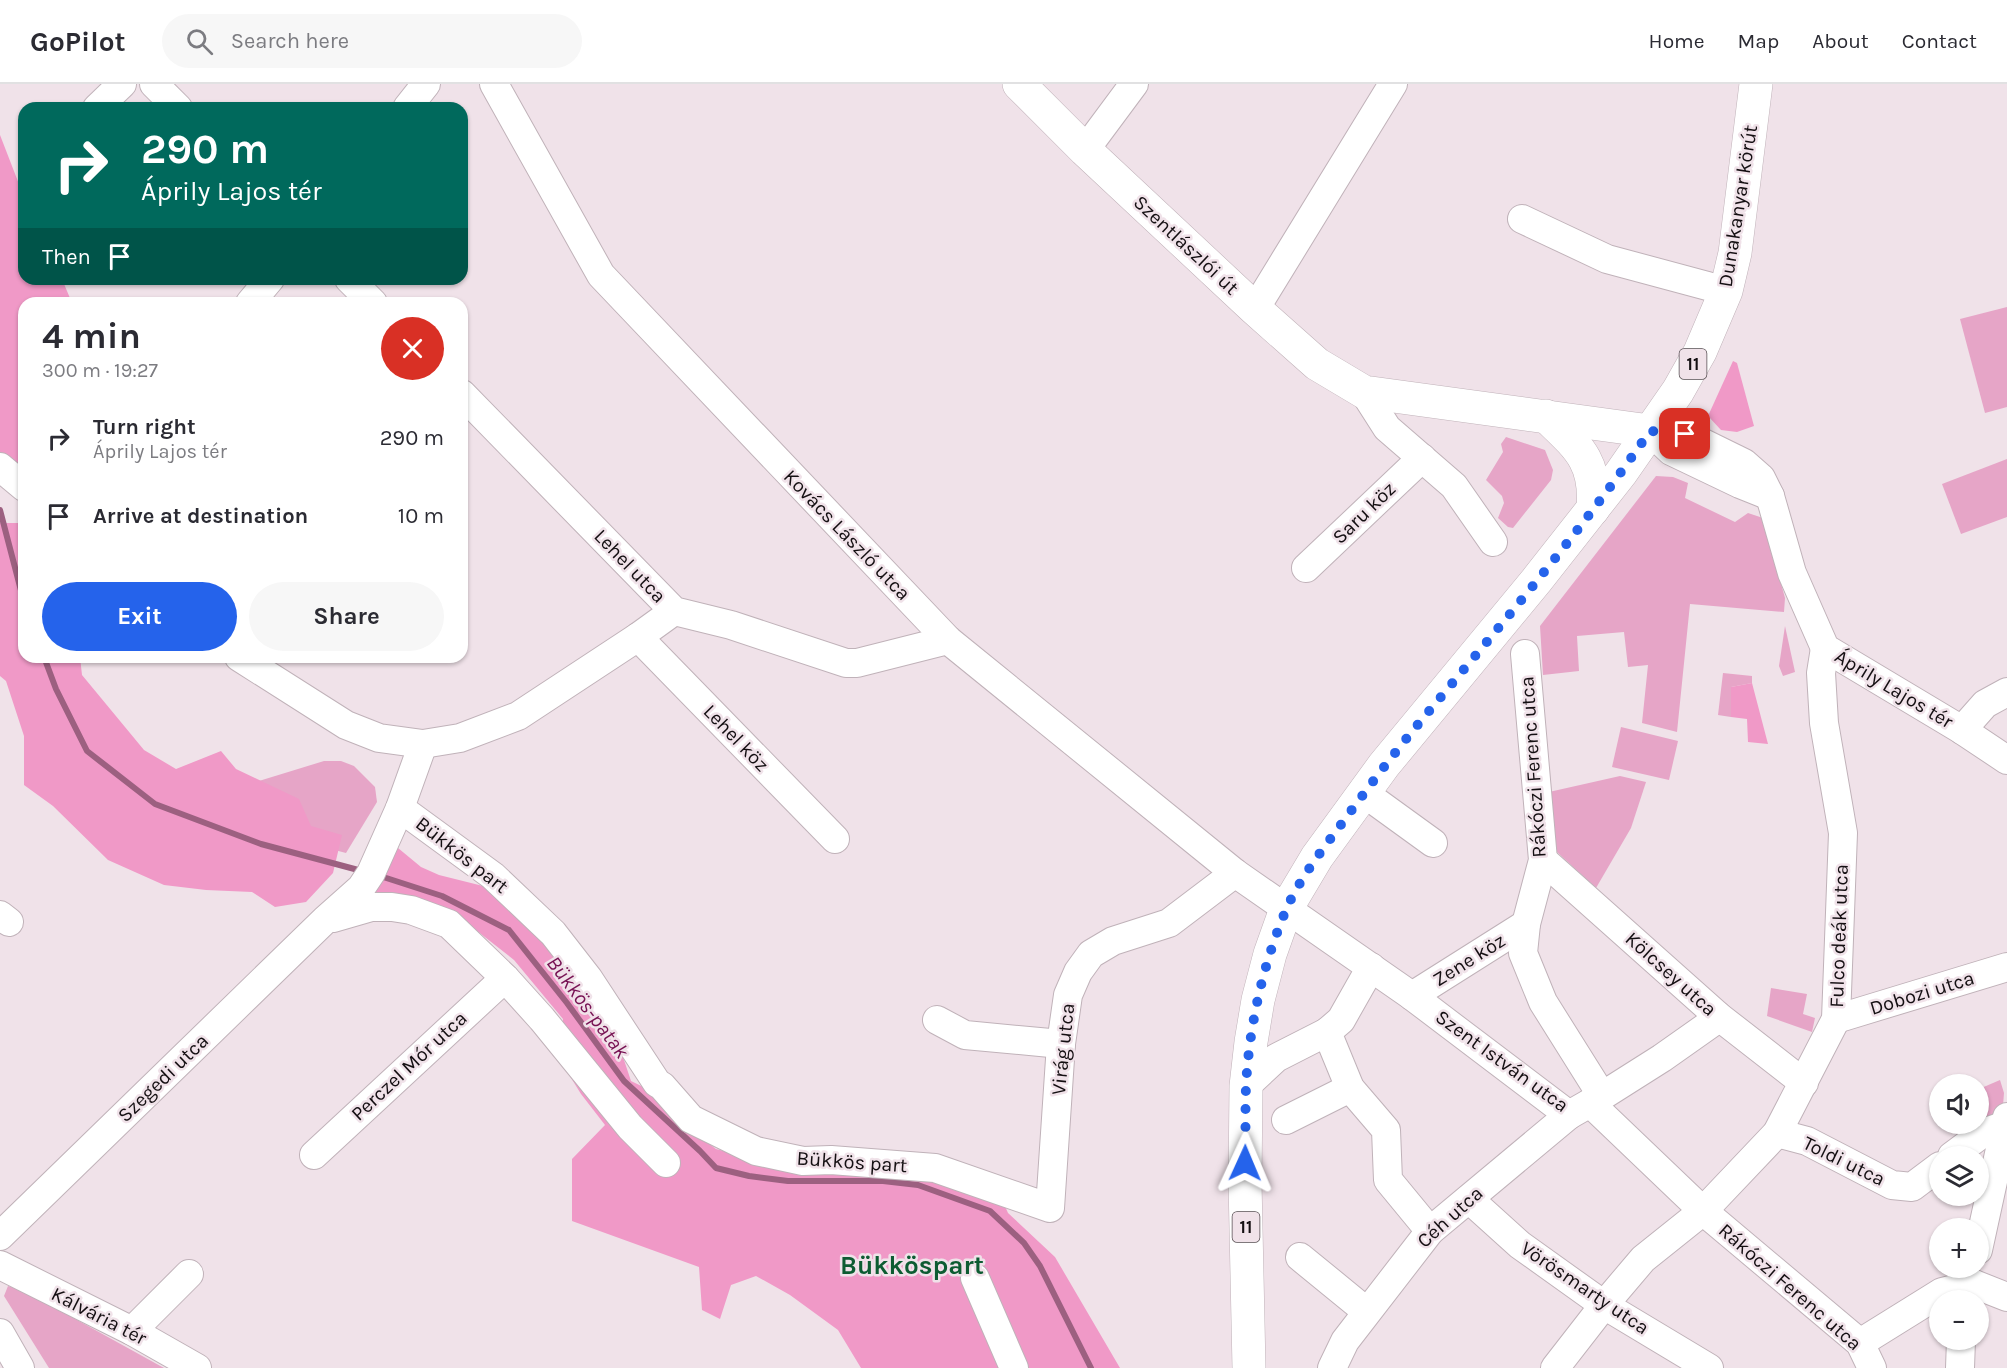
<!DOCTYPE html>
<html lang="en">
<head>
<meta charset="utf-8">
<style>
	body { margin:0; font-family:Karla,sans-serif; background:#f7f7f7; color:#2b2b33; height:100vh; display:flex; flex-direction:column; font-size:22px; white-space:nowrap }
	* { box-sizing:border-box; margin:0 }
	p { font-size:20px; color:#7c7c81 }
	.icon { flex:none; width:33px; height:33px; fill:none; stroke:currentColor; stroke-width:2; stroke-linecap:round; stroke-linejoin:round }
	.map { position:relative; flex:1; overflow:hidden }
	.panel { position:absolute; left:18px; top:213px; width:450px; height:366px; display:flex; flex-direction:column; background:#fff; border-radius:18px; box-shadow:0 2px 4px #0004 }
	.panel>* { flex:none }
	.banner { position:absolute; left:18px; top:18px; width:450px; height:183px; border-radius:18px; box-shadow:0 2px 4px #0004; background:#00695c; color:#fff; overflow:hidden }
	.buttons { position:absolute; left:1929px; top:990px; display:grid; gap:12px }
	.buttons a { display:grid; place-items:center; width:60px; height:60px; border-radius:50%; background:#fff; box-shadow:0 2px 4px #0004; font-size:30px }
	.pin { position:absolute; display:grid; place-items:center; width:51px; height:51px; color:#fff; margin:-26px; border-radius:12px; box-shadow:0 3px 9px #0006 }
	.me { position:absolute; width:66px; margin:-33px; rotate:1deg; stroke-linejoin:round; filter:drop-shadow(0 0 4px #0008) }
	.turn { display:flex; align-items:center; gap:21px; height:126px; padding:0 24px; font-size:27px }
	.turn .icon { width:78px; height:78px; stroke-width:2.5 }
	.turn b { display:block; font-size:42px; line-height:51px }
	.then { display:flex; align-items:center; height:57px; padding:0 24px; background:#0003; gap:12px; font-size:22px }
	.round { display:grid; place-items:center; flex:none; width:63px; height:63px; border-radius:32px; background:#f7f7f7 }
	.overview { display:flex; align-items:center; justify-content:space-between; height:102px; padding:0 24px }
	h1 { font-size:36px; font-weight:700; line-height:45px }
	.primary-button { display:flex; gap:12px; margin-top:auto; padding:12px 24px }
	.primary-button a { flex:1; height:69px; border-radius:36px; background:#2563eb; color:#fff; font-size:24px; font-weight:700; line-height:69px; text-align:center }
	.primary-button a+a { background:#f7f7f7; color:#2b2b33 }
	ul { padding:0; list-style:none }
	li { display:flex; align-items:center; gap:18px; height:78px; padding:0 24px }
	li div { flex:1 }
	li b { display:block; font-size:22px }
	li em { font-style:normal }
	header { display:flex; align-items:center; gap:36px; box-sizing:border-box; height:84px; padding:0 30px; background:#fff; border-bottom:2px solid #e1e1e2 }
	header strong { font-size:28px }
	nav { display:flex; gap:33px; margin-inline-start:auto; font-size:21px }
	.search { width:420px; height:54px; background:#f7f7f7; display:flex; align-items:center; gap:15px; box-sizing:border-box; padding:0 21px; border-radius:33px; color:#7c7c81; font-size:22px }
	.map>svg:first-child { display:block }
</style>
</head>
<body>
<header>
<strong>GoPilot</strong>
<div class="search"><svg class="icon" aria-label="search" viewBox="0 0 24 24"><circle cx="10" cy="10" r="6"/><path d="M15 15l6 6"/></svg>Search here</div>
<nav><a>Home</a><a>Map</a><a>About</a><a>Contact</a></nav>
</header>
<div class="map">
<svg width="2007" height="1284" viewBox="0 0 2007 1284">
	<rect width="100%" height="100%" fill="#f0e2e9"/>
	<g fill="#e6a5c7">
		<path d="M2007,223V323L1985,329L1960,235Z"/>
		<path d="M1506,353L1545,366L1553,386L1551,396L1513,444L1508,443L1498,434L1504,419L1502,412L1486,396L1503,368L1501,360Z"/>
		<path d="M2007,375V433L1961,450L1942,400Z"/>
		<path d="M1656,392L1673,393L1688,399L1685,414L1735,438L1748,429L1763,434L1785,514L1784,528L1690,520L1677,648L1642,639L1648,581L1628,583L1624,548L1577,552L1579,587L1543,591L1540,542Z"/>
		<path d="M1785,542L1795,588L1783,592L1779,582Z"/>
		<path d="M1723,589L1752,592V599L1731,603V633L1718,631Z"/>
		<path d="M1621,643L1678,657L1669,696L1612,683Z"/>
		<path d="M324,677H341L354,682L375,703L377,718L346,769L304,758L239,703Z"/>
		<path d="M1620,692L1646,698L1631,744L1596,804L1557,768L1549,708Z"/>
		<path d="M1771,904L1807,910L1803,930L1815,934L1812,948L1767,932Z"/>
		<path d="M2000,996L2004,1009L2002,1034L1967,1053L1960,1040H1978L1979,1005Z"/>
		<path d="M8,1202L21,1205L164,1284H49L4,1212Z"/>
	</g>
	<g fill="#f099c7">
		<path d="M0,51L24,113V195H62L72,219H24V399H0Z"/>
		<path d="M1733,277L1737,279L1754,342L1737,348L1721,346L1708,332Z"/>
		<path d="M0,439H24V573H80L82,591L144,666L176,685L221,667L236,685L299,715L311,742L342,751L333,789L306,818L275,823L252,808L206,806L164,801L108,776L53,722L24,701V652L6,597L0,592Z"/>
		<path d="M1752,599L1768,660L1748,658L1747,635L1731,633V603Z"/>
		<path d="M398,764L421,783L439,791L483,802L510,824L568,884L572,908L595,921L618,958L631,997L668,1015L678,1036L716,1065L779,1081L994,1097L1008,1129L1055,1173L1120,1284H861L838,1246L790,1211L756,1192L731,1201L720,1235L702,1226L699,1183L572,1137V1075L605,1041L581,1010L560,976L563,935L514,876L472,843L357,823L386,767Z"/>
	</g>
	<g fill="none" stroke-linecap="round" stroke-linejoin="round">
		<g stroke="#9c6080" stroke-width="6">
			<path d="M0,426L24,518"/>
			<path d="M44,573L56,605L87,667L155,720L261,760L362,787"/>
			<path d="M377,791L442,812L509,846L567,919L624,997L700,1067L716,1084L749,1092L788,1097H883L918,1101L990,1127L1024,1159L1040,1182L1091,1284"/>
		</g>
		<defs>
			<g id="minor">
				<path d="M154,0L178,24"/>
				<path d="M494,0L601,191L948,556L1235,789L1412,912L1569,1031L1590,1019L1703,1127L1860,1259L1872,1284"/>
				<path d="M97,24L122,0"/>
				<path d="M407,24L426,0"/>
				<path d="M1085,66L1134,0"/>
				<path d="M1522,135L1607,175L1726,207"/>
				<path d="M349,195L373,219"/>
				<path d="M250,219L270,195"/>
				<path d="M1255,225L1393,0"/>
				<path d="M1364,308L1387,344L1454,402L1493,458"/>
				<path d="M462,310L674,527L731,541L846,579H857L948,556"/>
				<path d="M1650,347L1685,350L1744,379L1761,394L1770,412L1792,489L1825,564L1962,646L2007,676"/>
				<path d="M1650,347L1671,367L1740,400L1770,412"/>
				<path d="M0,383L24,403"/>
				<path d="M1306,484L1422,374"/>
				<path d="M638,553L835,755"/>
				<path d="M1525,570L1543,776L1526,840L1523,869L1543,918L1602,1012L1590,1019"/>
				<path d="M239,573L346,641L379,654L423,660L460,654L518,632L638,553L674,527"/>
				<path d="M1962,646L1985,620L2007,608"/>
				<path d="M1364,709L1433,759"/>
				<path d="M400,724L493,792L553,849L588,894L657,999L662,1002L691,1035L756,1067L803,1077L831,1076L935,1084L1050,1124L1061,960L1068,911L1078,888L1091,870L1113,857L1169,839L1235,789"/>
				<path d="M1543,776L1718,932L1804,999"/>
				<path d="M0,831L9,838"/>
				<path d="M333,834L371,823H392L411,826L449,840L505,894L542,935L630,1043L666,1079"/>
				<path d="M1412,912L1526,840"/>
				<path d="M1836,935L2007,883"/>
				<path d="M937,936L965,951L1061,960"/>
				<path d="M1327,948L1350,1004L1386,1046L1388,1096L1430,1147"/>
				<path d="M1246,1002L1276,974L1327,948L1341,936L1371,883"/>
				<path d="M1602,1012L1662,974L1713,938L1718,932"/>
				<path d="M1286,1036L1350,1004"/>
				<path d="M1777,1049L1807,1057L1892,1101L1912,1103L1940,1082"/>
				<path d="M314,1071L505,894"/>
				<path d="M1952,1072L1983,1049L2006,1041"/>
				<path d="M1469,1115L1520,1161L1604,1221L1709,1284"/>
				<path d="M0,1152L325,836L361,804L371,789L400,724L423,660"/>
				<path d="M1978,1166L2007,1033"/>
				<path d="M1300,1173L1366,1227"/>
				<path d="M0,1181L132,1247L197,1284"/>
				<path d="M975,1194L1014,1284"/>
				<path d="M1974,1200L2007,1213"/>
				<path d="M132,1247L189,1190"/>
				<path d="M0,1249L20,1284"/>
				<path d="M1860,1259L1942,1208L1974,1200"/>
				<path d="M1332,1284L1345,1257L1430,1147L1569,1031"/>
				<path d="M1555,1284L1604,1221L1643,1175L1703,1127L1777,1049L1836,935L1843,749L1824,639L1821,589L1825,564"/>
				<path d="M1960,1284L1961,1256"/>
			</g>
			<g id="major">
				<path d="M1019,0L1085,66L1255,225L1317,280L1364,308L1650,347"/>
				<path d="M1546,332C1578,363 1597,377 1593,425"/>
				<path d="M1249,1284L1245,1098L1246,1002L1251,958L1258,916L1270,870L1286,825L1317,773L1384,681L1536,497L1621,389L1678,307L1700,268L1726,207L1735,169L1756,0"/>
			</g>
		</defs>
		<use href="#minor" stroke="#c0b2b9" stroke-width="30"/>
		<use href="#major" stroke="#c0b2b9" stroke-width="34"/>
		<use href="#minor" stroke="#fff" stroke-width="28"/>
		<use href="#major" stroke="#fff" stroke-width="33"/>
	</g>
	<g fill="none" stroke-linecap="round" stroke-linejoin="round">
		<path stroke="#2563eb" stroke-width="10" stroke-dasharray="0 18" d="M1245,1079C1246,1053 1245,1028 1246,1002C1249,943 1263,880 1286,826C1298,798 1319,770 1337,746C1364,709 1391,673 1420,638C1499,543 1580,449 1650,347L1685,350"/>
	</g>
	<g text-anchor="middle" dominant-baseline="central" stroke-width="5" stroke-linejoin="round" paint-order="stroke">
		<g fill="#f0e2e9" stroke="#564e52" stroke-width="1.5">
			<rect x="1679.5" y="265" width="27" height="30" rx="4.5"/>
			<rect x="1232.5" y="1128" width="27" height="30" rx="4.5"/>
		</g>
		<g font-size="18" font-weight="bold" fill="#140f12">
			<text x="1693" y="280">11</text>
			<text x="1246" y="1143">11</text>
		</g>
		<g font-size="20" fill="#140f12" stroke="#f0e2e9">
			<text transform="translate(1738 122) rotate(-81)">Dunakanyar körút</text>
			<text transform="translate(1186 161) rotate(43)">Szentlászlói út</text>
			<text transform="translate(1364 429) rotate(-44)">Saru köz</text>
			<text transform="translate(847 451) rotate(46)">Kovács László utca</text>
			<text transform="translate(630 482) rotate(46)">Lehel utca</text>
			<text transform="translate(1894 605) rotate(31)">Áprily Lajos tér</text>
			<text transform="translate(736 654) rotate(46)">Lehel köz</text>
			<text transform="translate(1533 683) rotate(-94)">Rákóczi Ferenc utca</text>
			<text transform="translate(462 771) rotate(38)">Bükkös part</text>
			<text transform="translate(1839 852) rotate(-88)">Fulco deák utca</text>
			<text transform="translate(1469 876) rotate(-32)">Zene köz</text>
			<text transform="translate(1671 890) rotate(42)">Kölcsey utca</text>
			<text transform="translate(1922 909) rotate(-17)">Dobozi utca</text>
			<text transform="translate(1063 965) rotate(-84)">Virág utca</text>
			<text transform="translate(1502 977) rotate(36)">Szent István utca</text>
			<text transform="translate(409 982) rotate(-43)">Perczel Mór utca</text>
			<text transform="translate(163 994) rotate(-44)">Szegedi utca</text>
			<text transform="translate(1844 1077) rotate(26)">Toldi utca</text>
			<text transform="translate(852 1078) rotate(4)">Bükkös part</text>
			<text transform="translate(1450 1133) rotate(-42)">Céh utca</text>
			<text transform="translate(1790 1203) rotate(41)">Rákóczi Ferenc utca</text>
			<text transform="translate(1585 1204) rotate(34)">Vörösmarty utca</text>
			<text transform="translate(99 1232) rotate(27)">Kálvária tér</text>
		</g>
		<g font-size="21" font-style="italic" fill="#771253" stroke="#f0e2e9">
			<text transform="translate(588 923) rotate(53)">Bükkös-patak</text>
		</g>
		<g font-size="26" font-weight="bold" fill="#0d5c32" stroke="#f0e2e9">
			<text x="912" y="1181">Bükköspart</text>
		</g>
	</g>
</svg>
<div class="buttons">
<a><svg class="icon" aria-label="sound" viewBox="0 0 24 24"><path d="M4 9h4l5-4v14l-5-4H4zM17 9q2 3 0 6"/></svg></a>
<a><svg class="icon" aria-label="layers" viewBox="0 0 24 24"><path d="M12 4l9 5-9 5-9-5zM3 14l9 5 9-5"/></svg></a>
<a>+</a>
<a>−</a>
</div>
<div class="pin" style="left:1685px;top:350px;background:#d93025"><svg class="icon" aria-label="arrive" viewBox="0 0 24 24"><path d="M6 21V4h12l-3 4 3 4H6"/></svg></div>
<svg class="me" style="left:1245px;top:1079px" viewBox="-20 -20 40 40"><path d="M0-17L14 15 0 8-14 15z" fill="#2563eb" stroke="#fff" stroke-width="4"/></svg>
<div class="banner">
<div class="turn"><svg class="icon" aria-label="right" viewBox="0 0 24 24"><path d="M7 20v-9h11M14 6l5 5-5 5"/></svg><div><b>290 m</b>Áprily Lajos tér</div></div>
<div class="then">Then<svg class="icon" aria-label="arrive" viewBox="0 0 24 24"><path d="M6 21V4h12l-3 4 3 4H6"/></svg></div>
</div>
<section class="panel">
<div class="overview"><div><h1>4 min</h1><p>300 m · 19:27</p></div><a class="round" style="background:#d93025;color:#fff"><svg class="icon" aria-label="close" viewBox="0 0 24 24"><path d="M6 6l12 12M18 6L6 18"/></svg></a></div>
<ul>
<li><svg class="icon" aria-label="right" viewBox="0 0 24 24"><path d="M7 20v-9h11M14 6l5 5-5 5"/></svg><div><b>Turn right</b><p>Áprily Lajos tér</p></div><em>290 m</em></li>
<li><svg class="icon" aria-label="arrive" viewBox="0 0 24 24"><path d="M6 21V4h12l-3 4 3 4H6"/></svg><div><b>Arrive at destination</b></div><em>10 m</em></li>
</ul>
<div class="primary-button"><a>Exit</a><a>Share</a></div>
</section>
</div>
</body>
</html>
